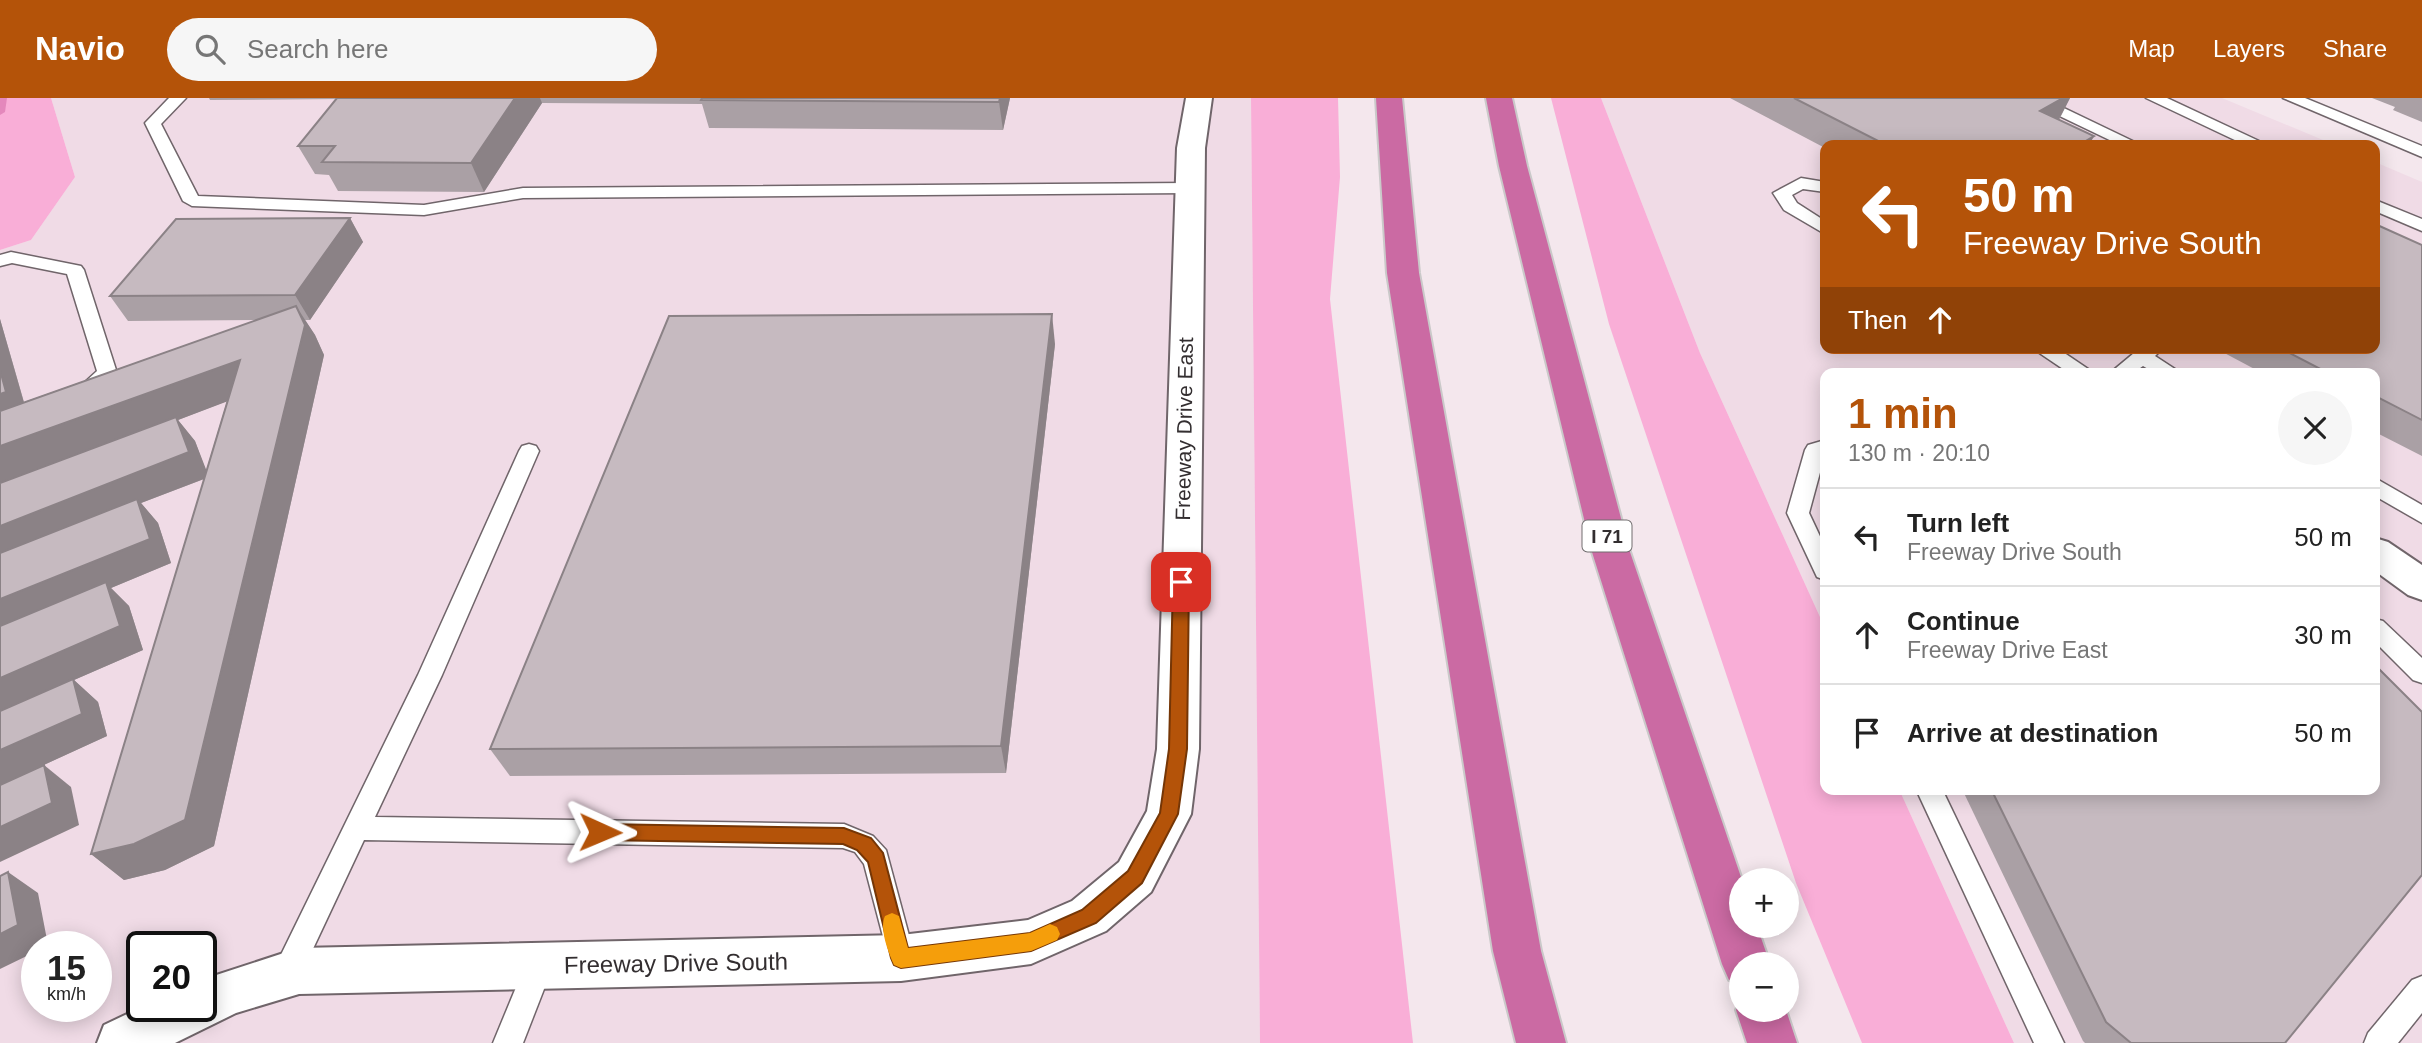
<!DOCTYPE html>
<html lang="en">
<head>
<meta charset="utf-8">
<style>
	body { margin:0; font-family:Arial,sans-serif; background:#f6f6f6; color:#222; height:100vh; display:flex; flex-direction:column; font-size:26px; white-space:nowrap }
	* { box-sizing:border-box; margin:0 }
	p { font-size:23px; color:#767676 }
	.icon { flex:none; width:38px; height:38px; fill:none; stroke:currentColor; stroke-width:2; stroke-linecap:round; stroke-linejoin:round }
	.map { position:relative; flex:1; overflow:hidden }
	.panel { position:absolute; left:1820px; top:270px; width:560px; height:427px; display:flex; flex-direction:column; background:#fff; border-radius:14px; box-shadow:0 4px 18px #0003 }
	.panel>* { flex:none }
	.guide { position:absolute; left:1820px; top:42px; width:560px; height:214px; border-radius:14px; box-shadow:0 4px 18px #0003; background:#b45309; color:#fff; overflow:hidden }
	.fabs { position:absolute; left:1729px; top:770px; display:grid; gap:14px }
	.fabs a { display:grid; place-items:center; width:70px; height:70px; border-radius:50%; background:#fff; box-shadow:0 4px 18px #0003; font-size:35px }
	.speed { position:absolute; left:21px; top:833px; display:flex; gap:14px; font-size:35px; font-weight:700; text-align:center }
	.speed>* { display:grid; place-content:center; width:91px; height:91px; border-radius:50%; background:#fff; box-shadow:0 4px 18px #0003; line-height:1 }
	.speed small { font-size:18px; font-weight:400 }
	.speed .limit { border:4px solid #111; border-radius:10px; background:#fff; color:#111 }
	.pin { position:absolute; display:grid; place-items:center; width:60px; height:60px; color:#fff; margin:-30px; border-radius:14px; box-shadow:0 4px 10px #0006 }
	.me { position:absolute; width:77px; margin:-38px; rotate:91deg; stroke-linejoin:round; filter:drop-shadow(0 0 5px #0008) }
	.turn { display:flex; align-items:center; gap:24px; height:147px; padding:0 28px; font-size:32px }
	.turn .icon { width:91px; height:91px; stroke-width:2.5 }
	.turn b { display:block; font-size:49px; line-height:60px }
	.then { display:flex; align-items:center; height:66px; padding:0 28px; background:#0003; gap:14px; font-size:26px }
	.round { display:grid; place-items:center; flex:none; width:74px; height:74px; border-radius:37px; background:#f6f6f6 }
	.head { display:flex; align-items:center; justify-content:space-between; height:119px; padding:0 28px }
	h1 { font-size:42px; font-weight:600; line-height:52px; color:#b45309 }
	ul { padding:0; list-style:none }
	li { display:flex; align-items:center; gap:21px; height:98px; padding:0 28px; border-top:2px solid #e0e0e0 }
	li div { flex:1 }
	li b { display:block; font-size:26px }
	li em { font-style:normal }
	header { display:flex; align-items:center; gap:42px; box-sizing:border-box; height:98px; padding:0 35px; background:#b45309; color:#fff }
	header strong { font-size:33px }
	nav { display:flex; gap:38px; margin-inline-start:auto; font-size:24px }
	.search { width:490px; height:63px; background:#f6f6f6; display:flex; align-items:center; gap:18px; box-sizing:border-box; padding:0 24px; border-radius:38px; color:#767676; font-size:26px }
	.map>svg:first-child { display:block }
</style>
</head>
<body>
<header>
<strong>Navio</strong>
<div class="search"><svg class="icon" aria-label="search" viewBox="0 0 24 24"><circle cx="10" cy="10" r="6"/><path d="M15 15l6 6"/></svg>Search here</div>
<nav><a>Map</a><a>Layers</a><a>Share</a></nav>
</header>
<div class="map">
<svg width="2422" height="945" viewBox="0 0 2422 945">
	<rect width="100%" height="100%" fill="#f4e7ed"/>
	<g fill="#f0dbe6" fill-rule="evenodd">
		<path d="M51,0H1251L1260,945H0V152L31,142L75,79ZM37,849H96V908H37ZM142,849H201V908H142Z"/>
		<path d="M1601,0H2222L2335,47H1825V250H2375V64L2422,84V945H2014L1899,691H2375V275H1825V530L1700,255Z"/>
	</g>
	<g fill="#f9aed7">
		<path d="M0,0H51L75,79L31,142L0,152Z"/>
		<path d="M1251,0H1338L1340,79L1330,201L1413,945H1260Z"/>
		<path d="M1551,0H1601L1700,255L1825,530V691H1899L2014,945H1862L1796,785L1609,226Z"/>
	</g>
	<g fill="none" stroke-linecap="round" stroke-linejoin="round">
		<path fill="#e488bc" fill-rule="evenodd" d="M0,0H7L5,14L0,17Z"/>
		<defs>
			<g id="service">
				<path d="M169,0H186L161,26L198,98L424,107L523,90L1190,85L1199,90L1190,95L523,100L424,117L192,108L183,103L145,25Z"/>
				<path d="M2022,0H2043L2141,47H2120Z"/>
				<path d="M2146,0H2167L2259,43L2256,47H2237L2239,44Z"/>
				<path d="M2283,0H2305L2422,48V59Z"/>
				<path d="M1801,80L1825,84V94L1803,91L1792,97L1797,105L1825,123V136L1784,112L1773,95Z"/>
				<path d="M2375,102L2422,121V133L2375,113Z"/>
				<path d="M11,154L81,168L84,172L117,275L91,299H77L74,294L97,273L67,176L12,165L0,168V157Z"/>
				<path d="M2032,250H2057L2094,275H2069Z"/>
				<path d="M2140,250H2163L2155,258L2181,275H2155L2143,268L2133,275H2110Z"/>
				<path d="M1825,342V356L1809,415L1825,449V482L1817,479L1787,415L1805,352L1808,347Z"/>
				<path d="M529,346L536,348L539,353L442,577L375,719L844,726L873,738L886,752L915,860L911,869L901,873L891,869L864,766L855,754L843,750L364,742L296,887L286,891L276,887L272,877L276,867L418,577L519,353L522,348Z"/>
				<path d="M2375,380L2422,407V425L2375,398Z"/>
				<path d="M2375,521L2383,523L2422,560V585L2413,582L2375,544Z"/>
				<path d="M1916,691H1942L2064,945H2034Z"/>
				<path d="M539,854L549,858L553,868L523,945H493L529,858Z"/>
				<path d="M2422,878V915L2398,945H2364L2368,935L2412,882Z"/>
			</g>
			<g id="minor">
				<path d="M1186,0H1212L1205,50L1199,651L1191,716L1151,794L1106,833L1031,866L901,883L299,896L236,915L175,945H97L104,927L144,908H201V882L299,850L901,837L1028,822L1072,803L1119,764L1147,713L1157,651L1177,50Z"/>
				<path d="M2375,440L2388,444L2422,467V502L2408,497L2375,473Z"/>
			</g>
			<g id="motorway">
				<path d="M1376,0H1402L1419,175L1541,853L1566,945H1516L1493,853L1387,175Z"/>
				<path d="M1486,0H1512L1527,68L1630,454L1742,782L1741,828H1757L1770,866H1741V887L1729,882L1722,866L1592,454L1499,68Z"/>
				<path d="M1741,900V912H1786L1797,945H1747L1736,912Z"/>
			</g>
		</defs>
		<use href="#service" stroke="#70656a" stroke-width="3"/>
		<use href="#minor" stroke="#70656a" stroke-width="4"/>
		<use href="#motorway" stroke="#cac9c9" stroke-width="4"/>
		<use href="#service" fill="#fff" fill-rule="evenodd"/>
		<use href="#minor" fill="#fff" fill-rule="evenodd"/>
		<use href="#motorway" fill="#cb6aa3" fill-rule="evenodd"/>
	</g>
	<g fill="#aaa0a5" fill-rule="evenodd">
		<path d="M209,0H1010L1003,32L709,30L702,6L542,5L484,94L338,93L329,77L315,76L298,48L337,1L210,2Z"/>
		<path d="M1730,0H2070L2059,22L2094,38L2089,47H1825V50Z"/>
		<path d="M2372,0H2422V24L2393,12L2395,9Z"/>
		<path d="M350,120L363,144L310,222H305L315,237L324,257L214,748L165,772L124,782L91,756L204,381L141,405L158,425L171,465L111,490L129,508L143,552L74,582L98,604L107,638L0,687V221L24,304L257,222L128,223L110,198ZM227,303L206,373L195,343L178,322Z"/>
		<path d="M2422,147V358L2375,334V275H2262L2215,250H2375Z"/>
		<path d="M1055,246L1006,675L510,678L490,651Z"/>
		<path d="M1962,691H2375L2285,945H2085L2083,943Z"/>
	</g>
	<g fill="#8b8286">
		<path d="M515,0H540L542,5L484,94L471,65Z"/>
		<path d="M1000,0H1010L1003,32L999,4Z"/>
		<path d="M2063,0H2070L2058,23L2040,13Z"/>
		<path d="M2094,38L2089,47H2079Z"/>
		<path d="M350,120L363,144L310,222L295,197Z"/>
		<path d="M296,208L315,237L324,257L214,748L165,772L124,782L91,756Z"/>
		<path d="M1052,216L1055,246L1006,675L1001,648Z"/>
		<path d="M0,221L28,319L0,329Z"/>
		<path d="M240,262L260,291L178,322L195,343L209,379L141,405L158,425L171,465L111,490L129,508L143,552L74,582L98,604L107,638L0,687V348Z"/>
		<path d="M44,667L71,689L79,727L0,764V729Z"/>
		<path d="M8,774L38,795L48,847L45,849H37V853L0,871V836Z"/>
	</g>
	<g fill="#c6bac0" stroke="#8b8286" stroke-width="2">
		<path d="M337,0H515L471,65L322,64L335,48H298Z"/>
		<path d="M702,0H1000L999,4L701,2Z"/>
		<path d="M1794,0H2063L2040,13L2094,38L2079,47H1886Z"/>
		<path d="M350,120L295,197L110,198L176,121Z"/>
		<path d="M2375,126L2422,147V322L2375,298V275H2328L2280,250H2375Z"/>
		<path d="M296,208L305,227L185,722L134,746L91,756L240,262L0,348V313Z"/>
		<path d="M1052,216L1001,648L490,651L669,218Z"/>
		<path d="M0,272L6,294L0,296Z"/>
		<path d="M176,319L189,354L0,428V385Z"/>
		<path d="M137,401L150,441L0,501V455Z"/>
		<path d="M106,484L120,528L0,580V528Z"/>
		<path d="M2375,567L2422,614V777L2285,945H2131L2106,924L1991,691H2375Z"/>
		<path d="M73,581L82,616L0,652V613Z"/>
		<path d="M44,667L52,705L0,729V687Z"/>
		<path d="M8,774L18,827L0,836V778Z"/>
	</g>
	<path fill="#b45309" stroke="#753606" stroke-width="2" d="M1181,478L1189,484L1187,651L1178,716L1142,785L1096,825L1031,853L901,870L894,867L891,860L868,764L857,752L843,746L600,742L593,740L591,734L593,728L600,726L844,730L871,740L883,755L908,850L1030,835L1082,812L1128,773L1160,715L1169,651L1173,484Z"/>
	<path fill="#f59e0b" d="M892,815L899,818L908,850L1030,835L1050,826L1057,829L1060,836L1057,842L1031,853L901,870L894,867C888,854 879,830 885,818Z"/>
	<g text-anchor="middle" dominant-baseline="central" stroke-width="6" stroke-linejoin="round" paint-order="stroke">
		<rect fill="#fff" stroke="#706d6e" stroke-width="2" x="1582.5" y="422.5" width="49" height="31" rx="5"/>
		<g font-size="19" font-weight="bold" fill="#332e30">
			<text x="1607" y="438">I 71</text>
		</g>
		<g font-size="21" fill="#332e30" stroke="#fff">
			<text transform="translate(1184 331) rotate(-89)">Freeway Drive East</text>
		</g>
		<g font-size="24" fill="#332e30" stroke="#fff">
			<text transform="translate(676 865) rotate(-1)">Freeway Drive South</text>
		</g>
	</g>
</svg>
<div class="fabs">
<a>+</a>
<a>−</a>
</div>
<div class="speed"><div>15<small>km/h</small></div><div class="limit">20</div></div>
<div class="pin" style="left:1181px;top:484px;background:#d93025"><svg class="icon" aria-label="arrive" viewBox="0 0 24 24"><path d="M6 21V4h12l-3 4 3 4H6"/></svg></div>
<svg class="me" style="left:600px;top:734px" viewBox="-20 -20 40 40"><path d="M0-17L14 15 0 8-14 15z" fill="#b45309" stroke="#fff" stroke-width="4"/></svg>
<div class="guide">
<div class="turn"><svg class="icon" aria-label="left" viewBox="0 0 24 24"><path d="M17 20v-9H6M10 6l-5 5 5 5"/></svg><div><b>50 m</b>Freeway Drive South</div></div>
<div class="then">Then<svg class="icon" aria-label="ahead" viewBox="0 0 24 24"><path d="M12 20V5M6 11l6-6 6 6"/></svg></div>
</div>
<section class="panel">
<div class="head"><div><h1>1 min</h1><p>130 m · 20:10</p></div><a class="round"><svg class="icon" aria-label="close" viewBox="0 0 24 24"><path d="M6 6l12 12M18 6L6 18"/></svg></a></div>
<ul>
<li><svg class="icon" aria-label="left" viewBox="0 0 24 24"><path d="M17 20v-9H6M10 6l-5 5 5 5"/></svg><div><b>Turn left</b><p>Freeway Drive South</p></div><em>50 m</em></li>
<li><svg class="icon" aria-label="ahead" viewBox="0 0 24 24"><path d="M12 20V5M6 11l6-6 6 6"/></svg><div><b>Continue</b><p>Freeway Drive East</p></div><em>30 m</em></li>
<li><svg class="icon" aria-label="arrive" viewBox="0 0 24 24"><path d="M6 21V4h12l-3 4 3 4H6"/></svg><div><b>Arrive at destination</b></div><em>50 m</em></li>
</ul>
</section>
</div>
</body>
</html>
